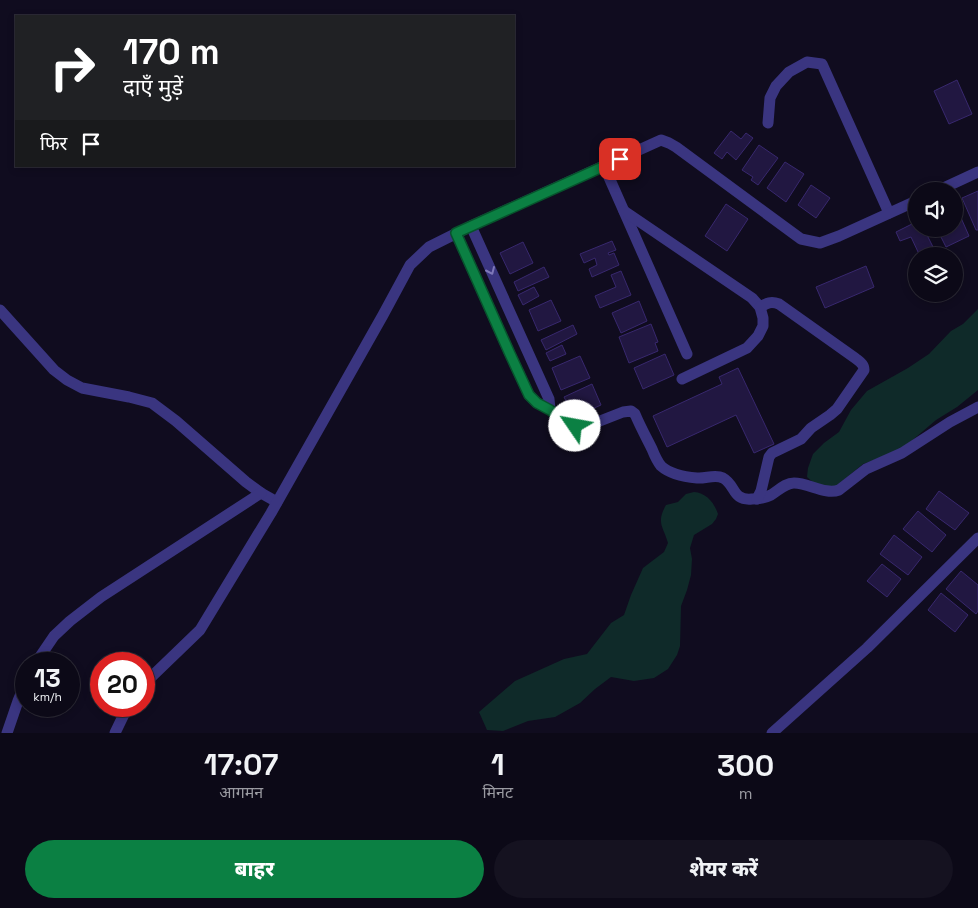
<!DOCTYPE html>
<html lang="hi">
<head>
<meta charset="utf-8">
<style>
	body { margin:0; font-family:"Space Grotesk","Noto Sans Devanagari",sans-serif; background:#151220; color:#f1f3f6; height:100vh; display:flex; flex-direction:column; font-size:19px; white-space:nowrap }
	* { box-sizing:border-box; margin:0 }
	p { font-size:16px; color:#9a9aa1 }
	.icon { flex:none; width:28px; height:28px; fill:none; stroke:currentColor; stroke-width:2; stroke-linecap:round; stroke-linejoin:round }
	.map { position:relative; height:733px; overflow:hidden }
	.panel { display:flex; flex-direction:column; background:#0c0917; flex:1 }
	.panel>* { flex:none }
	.guide { position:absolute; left:15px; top:15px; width:500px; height:152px; border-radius:0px; box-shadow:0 2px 8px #0003,0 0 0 1px #2c2a36; background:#202124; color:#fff; overflow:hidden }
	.controls { position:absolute; left:908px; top:182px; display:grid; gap:10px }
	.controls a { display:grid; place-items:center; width:55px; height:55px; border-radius:50%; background:#0c0917; box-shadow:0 2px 8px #0003,0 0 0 1px #2c2a36; font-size:25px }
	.speed { position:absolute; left:15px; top:652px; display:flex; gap:10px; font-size:25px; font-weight:700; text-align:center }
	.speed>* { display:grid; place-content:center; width:65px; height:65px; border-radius:50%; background:#0c0917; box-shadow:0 2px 8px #0003,0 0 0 1px #2c2a36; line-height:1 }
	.speed small { font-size:12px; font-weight:400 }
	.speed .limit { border:8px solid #d22; background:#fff; color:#111 }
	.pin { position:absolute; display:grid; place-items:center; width:42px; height:42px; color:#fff; margin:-21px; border-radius:10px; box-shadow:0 2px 8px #0006 }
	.me { position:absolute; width:55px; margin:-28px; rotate:303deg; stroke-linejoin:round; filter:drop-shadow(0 0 4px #0008) }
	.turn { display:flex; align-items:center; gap:18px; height:105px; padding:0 25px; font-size:22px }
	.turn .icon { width:65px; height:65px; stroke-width:2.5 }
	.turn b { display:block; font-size:35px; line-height:42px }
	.then { display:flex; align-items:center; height:48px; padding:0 25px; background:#0003; gap:10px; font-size:19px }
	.eta { display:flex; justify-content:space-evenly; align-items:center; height:85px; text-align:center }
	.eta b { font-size:30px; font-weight:800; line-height:35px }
	.button { display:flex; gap:10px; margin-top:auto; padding:10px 25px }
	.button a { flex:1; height:58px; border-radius:30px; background:#0b8043; color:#fff; font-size:20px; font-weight:800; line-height:58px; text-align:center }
	.button a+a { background:#151220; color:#f1f3f6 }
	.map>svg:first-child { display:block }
</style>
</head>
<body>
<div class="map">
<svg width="978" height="733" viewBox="0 0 978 733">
	<rect width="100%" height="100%" fill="#100c1f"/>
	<g fill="#0f2a29">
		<path d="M978,309V390L957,407L936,420L909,443L894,453L863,464L831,490L815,484L807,477L808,468L813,454L824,443L839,432L851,410L867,391L908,368L929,354L951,331L963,324Z"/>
		<path d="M694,492C706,493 714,502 718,514L716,519L712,524L694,535L690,548L692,559L691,575L687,590L681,606L680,646L677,655L668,669L654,678L634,681L611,677L595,689L580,703L555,717L528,721L503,731L487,730L479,712L515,681L564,659L587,654L611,623L624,615L631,595L643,568L664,552L668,543C663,526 656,523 666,505L678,502L686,494Z"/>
	</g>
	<g fill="#211741" stroke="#38286e">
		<path d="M957,80L972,114L949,124L934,91Z"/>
		<path d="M731,131L741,139L746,133L753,138L736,160L727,152L722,159L714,153Z"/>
		<path d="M759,145L778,158L758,185L751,180L753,177L742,170Z"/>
		<path d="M785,162L804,174L786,202L767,188Z"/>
		<path d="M811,185L830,198L816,218L798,205Z"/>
		<path d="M978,191V230H976L962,198Z"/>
		<path d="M954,202L969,236L946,247L937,229H954Z"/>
		<path d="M726,204L748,219L727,251L705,236Z"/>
		<path d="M916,222V229H924L933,247L919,254L911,237L900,241L896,232Z"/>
		<path d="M612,241L616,250L608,253L609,255L614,253L619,265L592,277L589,269L597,265L595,258L584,263L580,254Z"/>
		<path d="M523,242L533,263L510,274L500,253Z"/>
		<path d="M866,266L874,287L825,308L816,287Z"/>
		<path d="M544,267L549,277L518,291L514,282Z"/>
		<path d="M621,271L631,295L600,308L595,296L616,287L611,275Z"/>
		<path d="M534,287L539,296L523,305L518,295Z"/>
		<path d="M551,300L561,321L538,331L529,310Z"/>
		<path d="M639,301L647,321L621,333L612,313Z"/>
		<path d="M651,324L658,342L655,343L658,351L629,363L619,337Z"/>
		<path d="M573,325L577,334L546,350L541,340Z"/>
		<path d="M562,345L566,354L550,361L546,353Z"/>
		<path d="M665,354L674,375L643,389L634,368Z"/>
		<path d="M580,356L590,378L561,390L552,368Z"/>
		<path d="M738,368L774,444L754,453L736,415L667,447L653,416L722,384L719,377Z"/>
		<path d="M592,384L601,405L574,417L564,397Z"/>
		<path d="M939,491L969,513L955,530L926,509Z"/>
		<path d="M918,511L946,535L932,552L903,529Z"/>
		<path d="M894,535L922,557L908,575L880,554Z"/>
		<path d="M882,564L901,579L887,597L867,581Z"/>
		<path d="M961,571L978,585V611L976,614L946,589Z"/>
		<path d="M941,593L968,615L955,632L928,610Z"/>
	</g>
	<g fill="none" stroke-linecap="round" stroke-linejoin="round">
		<g stroke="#3a3580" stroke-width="11">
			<path d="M768,123L770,98L776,86L789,72L807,62L822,64L889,213"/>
			<path d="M604,166L687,354"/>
			<path d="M937,191L978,172"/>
			<path d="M624,211L752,298L760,307L763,318V326L758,336L747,348L682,379"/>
			<path d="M456,233L510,354L529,395L537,403L550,409L549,399L471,226"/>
			<path d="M0,310L54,370L67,380L82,388L129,397L152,403L176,421L246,482L261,493L277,502"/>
			<path d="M550,409L558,417L575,426L582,428L623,412L631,411L635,414C640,426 646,437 652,449C654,454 657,461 661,466C670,474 685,477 697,478C705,479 715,474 723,478C736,485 732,501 752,499C758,499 765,498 771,495C778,491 785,483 794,483C809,483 825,495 839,490L866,469L902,453L950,422L978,407"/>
			<path d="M757,499L761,491L769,457L772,453L801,439L811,428L830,415L837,409L864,370C864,364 860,362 855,358L779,304C771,301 767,303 760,307"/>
			<path d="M35,664L54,636L70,621L101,597L261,493"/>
			<path d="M144,684L200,630L271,513L383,315L410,265L429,247L471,226L661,140L669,143L676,147L801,239L820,243L839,236L916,201"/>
			<path d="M7,733L18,701L26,682"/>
			<path d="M115,733L128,706"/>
			<path d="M772,733L867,648L978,538"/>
		</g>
	</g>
	<defs><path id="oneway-chevron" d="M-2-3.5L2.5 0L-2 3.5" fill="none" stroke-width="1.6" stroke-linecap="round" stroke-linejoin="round" transform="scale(1.25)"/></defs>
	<use stroke="#7e78b9" href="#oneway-chevron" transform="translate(491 271) rotate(66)"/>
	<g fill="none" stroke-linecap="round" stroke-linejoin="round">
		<defs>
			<path id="route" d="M575,426L558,416L550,410L537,403L529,395L510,354L456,233L620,159"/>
		</defs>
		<use href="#route" stroke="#07532c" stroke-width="12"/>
		<use href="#route" stroke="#0b8043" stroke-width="9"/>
	</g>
</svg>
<div class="controls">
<a><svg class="icon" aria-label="sound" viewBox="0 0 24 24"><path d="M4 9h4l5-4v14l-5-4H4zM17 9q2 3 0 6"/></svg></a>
<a><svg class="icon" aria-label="layers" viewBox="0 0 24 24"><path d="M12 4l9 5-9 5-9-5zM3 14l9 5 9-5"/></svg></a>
</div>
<div class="speed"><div>13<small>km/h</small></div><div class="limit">20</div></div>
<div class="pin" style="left:620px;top:159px;background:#d93025"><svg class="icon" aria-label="arrive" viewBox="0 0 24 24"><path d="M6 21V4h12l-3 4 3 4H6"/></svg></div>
<svg class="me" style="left:575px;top:426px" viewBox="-20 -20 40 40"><circle r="19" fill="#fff"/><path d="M0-13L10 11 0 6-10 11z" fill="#0b8043"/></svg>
<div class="guide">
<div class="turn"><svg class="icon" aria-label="right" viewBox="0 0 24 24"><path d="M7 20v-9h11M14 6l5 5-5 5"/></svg><div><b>170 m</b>दाएँ मुड़ें</div></div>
<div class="then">फिर<svg class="icon" aria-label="arrive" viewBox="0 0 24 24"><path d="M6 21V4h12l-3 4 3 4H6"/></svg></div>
</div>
</div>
<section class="panel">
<div class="eta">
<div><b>17:07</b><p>आगमन</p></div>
<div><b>1</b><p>मिनट</p></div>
<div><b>300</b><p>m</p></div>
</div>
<div class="button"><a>बाहर</a><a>शेयर करें</a></div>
</section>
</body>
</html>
